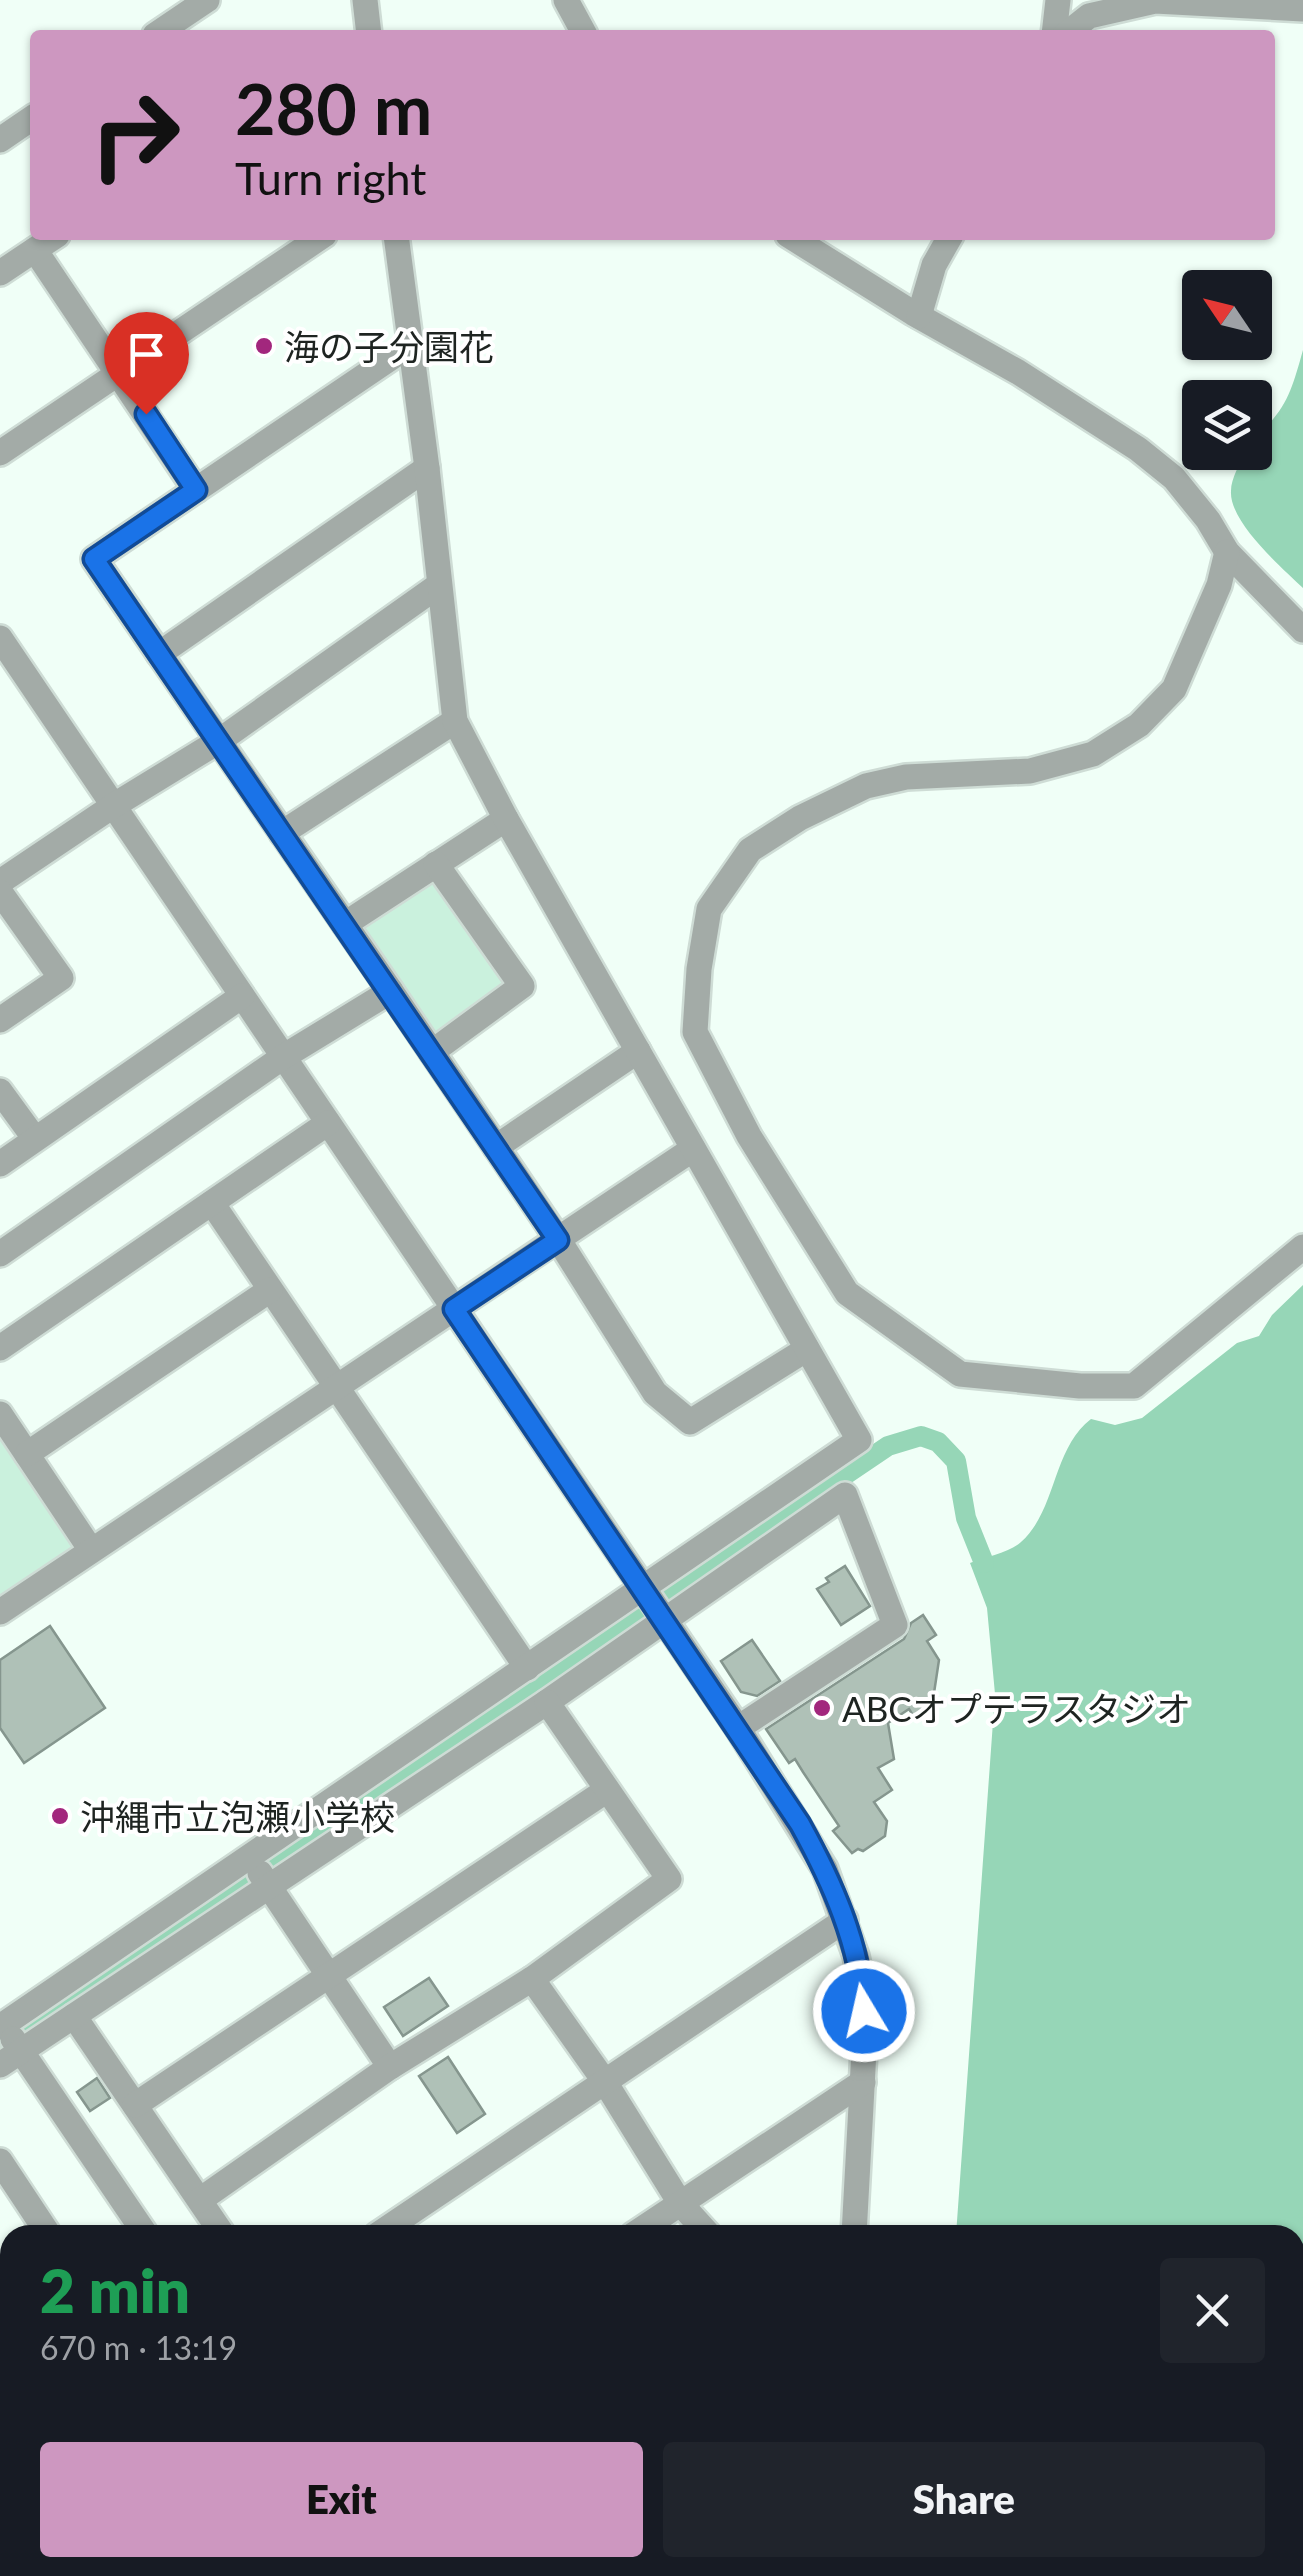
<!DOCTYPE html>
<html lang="en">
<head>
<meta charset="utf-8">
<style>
	body { margin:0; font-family:Lato,"Noto Sans JP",sans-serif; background:#20242c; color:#f1f3f6; height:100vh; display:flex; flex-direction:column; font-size:38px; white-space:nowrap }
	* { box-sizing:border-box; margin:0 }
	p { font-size:32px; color:#9ea1a6 }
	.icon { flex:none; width:55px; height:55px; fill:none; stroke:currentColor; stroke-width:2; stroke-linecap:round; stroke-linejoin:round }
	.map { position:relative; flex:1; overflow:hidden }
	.details { position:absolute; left:0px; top:2225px; width:1305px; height:352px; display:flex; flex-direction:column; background:#171b24; border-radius:30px 30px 0 0; box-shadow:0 2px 8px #0004 }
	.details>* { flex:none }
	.guide { position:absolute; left:30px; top:30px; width:1245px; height:210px; border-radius:10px; box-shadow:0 2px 8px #0004; background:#cd97c0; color:#111; overflow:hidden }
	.needle { width:65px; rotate:305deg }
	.buttons { position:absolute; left:1182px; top:270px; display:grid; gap:20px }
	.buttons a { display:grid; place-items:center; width:90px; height:90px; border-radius:10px; background:#171b24; box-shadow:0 2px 8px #0004; font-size:50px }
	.pin { position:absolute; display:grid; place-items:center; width:85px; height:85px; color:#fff; margin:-102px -42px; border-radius:50% 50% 50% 0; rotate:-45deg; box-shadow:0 0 10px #0007 }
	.pin .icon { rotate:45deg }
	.me { position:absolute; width:110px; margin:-55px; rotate:351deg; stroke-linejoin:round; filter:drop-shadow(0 0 8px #0008) }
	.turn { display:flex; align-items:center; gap:35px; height:210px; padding:0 40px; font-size:45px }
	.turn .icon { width:130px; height:130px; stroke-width:2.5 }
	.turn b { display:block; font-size:70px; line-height:85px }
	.round { display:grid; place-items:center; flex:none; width:105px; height:105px; border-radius:10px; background:#20242c }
	.head { display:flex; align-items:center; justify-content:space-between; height:170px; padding:0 40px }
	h1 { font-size:60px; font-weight:800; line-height:75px; color:#1e9e55 }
	.action { display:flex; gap:20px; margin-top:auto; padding:20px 40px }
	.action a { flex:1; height:115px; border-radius:10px; background:#cd97c0; color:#111; font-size:40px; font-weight:800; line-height:115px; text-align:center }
	.action a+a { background:#20242c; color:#f1f3f6 }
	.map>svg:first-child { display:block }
</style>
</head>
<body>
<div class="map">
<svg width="1303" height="2576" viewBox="0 0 1303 2576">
	<rect width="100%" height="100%" fill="#f0fff7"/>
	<g fill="#caf1dd">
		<path d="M429,879L441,880L513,978L443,1037L426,1033L363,937L366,922Z"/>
		<path d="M0,1426L81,1545L0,1600Z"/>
	</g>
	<g fill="#96d6b7">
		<path d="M1303,350V588C1282,568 1229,522 1231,491C1231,478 1240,464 1245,453L1255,452V437C1287,410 1292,389 1303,350Z"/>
		<path d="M1303,1285V2576H931V2568H1295V2235H956L995,1694L987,1608L970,1563C985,1557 1010,1552 1021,1542C1057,1510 1052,1449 1091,1419L1115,1425L1142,1418L1237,1343L1259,1336L1272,1315Z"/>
	</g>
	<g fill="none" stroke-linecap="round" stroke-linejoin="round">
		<path stroke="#96d6b7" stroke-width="20" d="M0,2046L888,1446L921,1436L938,1442L956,1461L966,1518L984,1563"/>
	</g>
	<g fill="#afc1b7" stroke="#85968e" stroke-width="2.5">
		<path d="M845,1566L870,1606L841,1625L817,1589L829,1582L826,1578Z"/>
		<path d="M923,1615L936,1635L927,1641L939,1660L934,1693L939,1700L914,1717L909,1709L888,1723L894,1759L878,1768L892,1790L874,1802L887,1821L885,1836L863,1851L858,1849L852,1853L833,1831L839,1826L803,1772L795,1759L789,1763L766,1729L904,1639L911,1623Z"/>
		<path d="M50,1626L105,1708L24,1763L0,1728V1660Z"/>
		<path d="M752,1640L780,1681L757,1696L741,1692L721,1661Z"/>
		<path d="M429,1978L448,2006L403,2036L384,2007Z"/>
		<path d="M448,2057L485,2114L457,2133L419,2076Z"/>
		<path d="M97,2078L110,2098L90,2111L77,2092Z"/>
	</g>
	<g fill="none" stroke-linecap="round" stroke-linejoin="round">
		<defs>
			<g id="minor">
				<path d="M365,0L369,35"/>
				<path d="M566,0L585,35"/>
				<path d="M155,35L207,0"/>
				<path d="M1054,35L1058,0"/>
				<path d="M1065,35L1089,16L1155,1L1303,9"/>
				<path d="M0,140L35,116"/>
				<path d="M788,235L913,313L1018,372L1138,449L1174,478L1208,520L1227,552L1303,630"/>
				<path d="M35,250L196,490"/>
				<path d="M0,273L57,235"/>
				<path d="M919,316L934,265L951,235"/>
				<path d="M410,345L94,559L391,991L558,1239L655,1393L690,1422L807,1349"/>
				<path d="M0,453L324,235"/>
				<path d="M1227,552L1219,585L1174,689L1139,725L1093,754L1030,771L906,777L866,786L800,818L750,850L709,909L699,969L695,1032L749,1136L847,1293L960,1374L1080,1386H1134L1303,1247"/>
				<path d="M0,638L738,1728L825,1869L856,1956L863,1990L865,2032L854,2235"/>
				<path d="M159,654L427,468"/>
				<path d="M282,833L455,721"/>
				<path d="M0,882L113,806L219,741L439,585"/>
				<path d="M0,892L61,978L0,1020"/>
				<path d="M345,924L506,819"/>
				<path d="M432,1052L522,986L436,864"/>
				<path d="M0,1091L35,1139"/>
				<path d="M496,1147L638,1051"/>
				<path d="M0,1164L242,996"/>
				<path d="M212,1203L527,1668"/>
				<path d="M0,1254L283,1057L391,991"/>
				<path d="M0,1348L328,1123"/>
				<path d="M0,1414L91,1550"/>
				<path d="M27,1454L270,1290"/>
				<path d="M0,1612L693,1149"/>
				<path d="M260,1873L390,2067"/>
				<path d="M532,1979L605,2082L680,2203L709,2235"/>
				<path d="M74,2016L223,2235"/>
				<path d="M0,2027L859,1440L506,819L455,721L427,468L396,235"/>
				<path d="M13,2039L146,2235"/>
				<path d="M0,2065L547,1702L845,1495L895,1625L738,1728"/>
				<path d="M135,2105L607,1790"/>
				<path d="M0,2161L49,2235"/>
				<path d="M200,2200L390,2067L532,1979L669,1879L547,1702"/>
				<path d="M377,2235L845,1920"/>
				<path d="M633,2235L863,2082"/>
				<path d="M0,2335L10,2328"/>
				<path d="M0,2489L10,2482"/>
				<path d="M0,2562L9,2576"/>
				<path d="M278,2568L284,2576"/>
				<path d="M369,2568L375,2576"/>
				<path d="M448,2568L453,2576"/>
				<path d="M599,2568L604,2576"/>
				<path d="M125,2576L138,2568"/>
				<path d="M679,2576L681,2568"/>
				<path d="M823,2576L825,2568"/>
			</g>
		</defs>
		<use href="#minor" stroke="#cedcd5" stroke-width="30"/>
		<use href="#minor" stroke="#a3aba7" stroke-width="25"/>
	</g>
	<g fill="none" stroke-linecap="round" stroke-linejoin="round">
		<defs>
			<path id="route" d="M146,414L196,490L94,559L558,1240L454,1309L800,1824C832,1882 860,1944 864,2011"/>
		</defs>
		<use href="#route" stroke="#114b97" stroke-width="25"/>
		<use href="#route" stroke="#1a73e8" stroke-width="18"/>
	</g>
	<g fill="#a2277d" stroke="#fff" stroke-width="4">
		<circle cx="264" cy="346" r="10"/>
		<circle cx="822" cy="1708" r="10"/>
		<circle cx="60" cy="1816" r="10"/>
	</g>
	<g text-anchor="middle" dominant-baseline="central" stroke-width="8" stroke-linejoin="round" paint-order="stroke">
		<g font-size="35" fill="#1e2421" stroke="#fff" text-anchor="start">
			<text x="284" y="346">海の子分園花</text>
			<text x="842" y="1708">ABCオプテラスタジオ</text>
			<text x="80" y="1816">沖縄市立泡瀬小学校</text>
		</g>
	</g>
</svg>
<div class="buttons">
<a><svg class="needle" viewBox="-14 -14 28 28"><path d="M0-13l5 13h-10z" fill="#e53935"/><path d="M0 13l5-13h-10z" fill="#9ea1a6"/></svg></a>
<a><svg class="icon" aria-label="layers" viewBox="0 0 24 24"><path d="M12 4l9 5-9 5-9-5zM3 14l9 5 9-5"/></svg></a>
</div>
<div class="pin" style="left:146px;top:414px;background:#d93025"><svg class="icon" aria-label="arrive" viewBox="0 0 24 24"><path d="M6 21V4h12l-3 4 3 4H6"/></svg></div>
<svg class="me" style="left:864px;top:2011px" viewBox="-20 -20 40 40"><circle r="17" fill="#1a73e8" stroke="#fff" stroke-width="3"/><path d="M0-11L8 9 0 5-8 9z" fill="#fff"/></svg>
<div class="guide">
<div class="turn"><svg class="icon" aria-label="right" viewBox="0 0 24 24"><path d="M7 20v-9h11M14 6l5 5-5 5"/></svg><div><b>280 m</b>Turn right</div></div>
</div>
<section class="details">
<div class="head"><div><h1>2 min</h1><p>670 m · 13:19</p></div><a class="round"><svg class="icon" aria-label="close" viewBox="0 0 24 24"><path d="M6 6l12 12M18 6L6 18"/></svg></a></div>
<div class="action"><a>Exit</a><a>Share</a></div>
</section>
</div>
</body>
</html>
